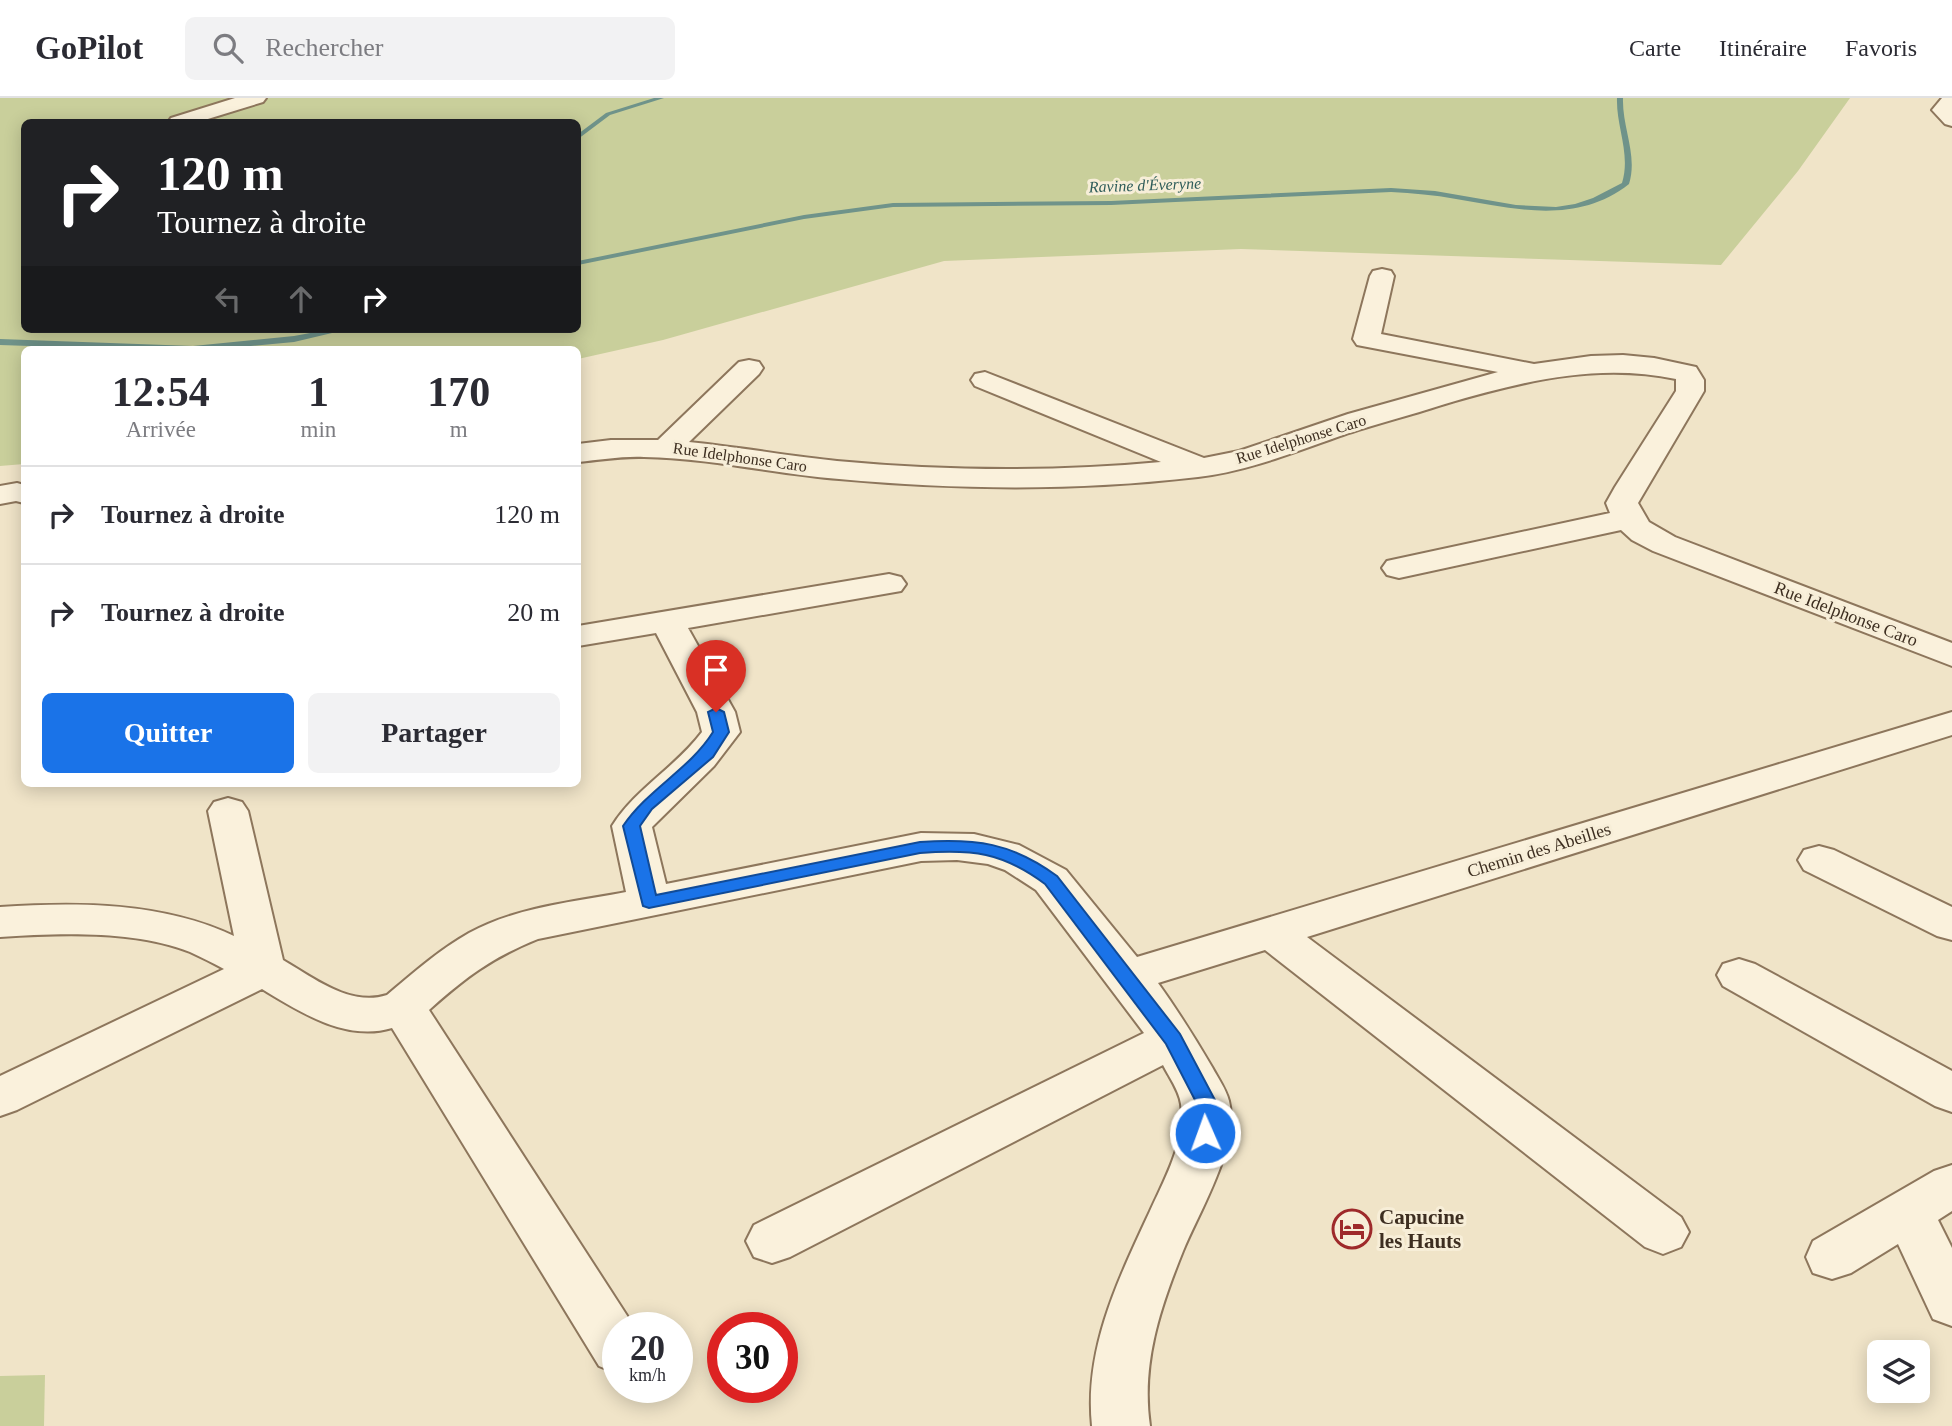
<!DOCTYPE html>
<html lang="fr">
<head>
<meta charset="utf-8">
<style>
	body { margin:0; font-family:"Times New Roman",serif; background:#f2f2f3; color:#2b2b33; height:100vh; display:flex; flex-direction:column; font-size:26px; white-space:nowrap }
	* { box-sizing:border-box; margin:0 }
	p { font-size:23px; color:#7c7c81 }
	.icon { flex:none; width:38px; height:38px; fill:none; stroke:currentColor; stroke-width:2; stroke-linecap:round; stroke-linejoin:round }
	.map { position:relative; flex:1; overflow:hidden }
	.sheet { position:absolute; left:21px; top:248px; width:560px; height:441px; display:flex; flex-direction:column; background:#fff; border-radius:10px; box-shadow:0 4px 18px #0003 }
	.sheet>* { flex:none }
	.guide { position:absolute; left:21px; top:21px; width:560px; height:214px; border-radius:10px; box-shadow:0 4px 18px #0003; background:#202124; color:#fff; overflow:hidden }
	.buttons { position:absolute; left:1867px; top:1242px; display:grid; gap:14px }
	.buttons a { display:grid; place-items:center; width:63px; height:63px; border-radius:10px; background:#fff; box-shadow:0 4px 18px #0003; font-size:35px }
	.speed { position:absolute; left:602px; top:1214px; display:flex; gap:14px; font-size:35px; font-weight:700; text-align:center }
	.speed>* { display:grid; place-content:center; width:91px; height:91px; border-radius:50%; background:#fff; box-shadow:0 4px 18px #0003; line-height:1 }
	.speed small { font-size:18px; font-weight:400 }
	.speed .limit { border:10px solid #d22; background:#fff; color:#111 }
	.pin { position:absolute; display:grid; place-items:center; width:60px; height:60px; color:#fff; margin:-72px -30px; border-radius:50% 50% 50% 0; rotate:-45deg; box-shadow:0 0 7px #0007 }
	.pin .icon { rotate:45deg }
	.me { position:absolute; width:77px; margin:-38px; rotate:358deg; stroke-linejoin:round; filter:drop-shadow(0 0 5px #0008) }
	.turn { display:flex; align-items:center; gap:24px; height:147px; padding:0 21px; font-size:32px }
	.turn .icon { width:91px; height:91px; stroke-width:2.5 }
	.turn b { display:block; font-size:49px; line-height:60px }
	.lanes { display:flex; align-items:center; height:66px; padding:0 21px; background:#0003; justify-content:center; gap:35px; direction:ltr }
	.lanes .off { opacity:.35 }
	.eta { display:flex; justify-content:space-evenly; align-items:center; height:119px; text-align:center }
	.eta b { font-size:42px; font-weight:800; line-height:49px }
	.cta { display:flex; gap:14px; margin-top:auto; padding:14px 21px }
	.cta a { flex:1; height:80px; border-radius:10px; background:#1a73e8; color:#fff; font-size:28px; font-weight:800; line-height:80px; text-align:center }
	.cta a+a { background:#f2f2f3; color:#2b2b33 }
	ul { padding:0; list-style:none }
	li { display:flex; align-items:center; gap:21px; height:98px; padding:0 21px; border-top:2px solid #e1e1e2 }
	li div { flex:1 }
	li b { display:block; font-size:26px }
	li em { font-style:normal }
	header { display:flex; align-items:center; gap:42px; box-sizing:border-box; height:98px; padding:0 35px; background:#fff; border-bottom:2px solid #e1e1e2 }
	header strong { font-size:33px }
	nav { display:flex; gap:38px; margin-inline-start:auto; font-size:24px }
	.search { width:490px; height:63px; background:#f2f2f3; display:flex; align-items:center; gap:18px; box-sizing:border-box; padding:0 24px; border-radius:10px; color:#7c7c81; font-size:26px }
	.map>svg:first-child { display:block }
</style>
</head>
<body>
<header>
<strong>GoPilot</strong>
<div class="search"><svg class="icon" aria-label="search" viewBox="0 0 24 24"><circle cx="10" cy="10" r="6"/><path d="M15 15l6 6"/></svg>Rechercher</div>
<nav><a>Carte</a><a>Itinéraire</a><a>Favoris</a></nav>
</header>
<div class="map">
<svg width="1952" height="1328" viewBox="0 0 1952 1328">
	<rect width="100%" height="100%" fill="#f0e4c8"/>
	<g fill="#c9cf9b" fill-rule="evenodd">
		<path d="M0,0H1850L1798,73L1721,167L1241,151L944,163L663,242L578,261V252H24V366L0,368ZM24,24H578V231H24Z"/>
		<path d="M45,1277L44,1328H0V1278Z"/>
	</g>
	<g fill="none" stroke-linecap="round" stroke-linejoin="round">
		<g fill="#6f938a" fill-rule="evenodd">
			<path d="M654,0H664L610,17L578,41V36L606,15Z"/>
			<path d="M1617,0H1623C1622,30 1638,57 1629,86C1577,127 1515,111 1456,101C1434,97 1413,95 1391,94L1111,107L893,109L804,121L578,167V163L804,117L893,105L1111,103L1391,90L1435,93L1516,107L1556,109L1575,106L1593,100L1622,85C1631,56 1616,29 1617,0Z"/>
			<path d="M332,231H349L294,244L209,252H150L0,247V241L193,248L294,238Z"/>
		</g>
		<defs>
			<g id="minor">
				<path d="M235,0H266L263,4L198,24H168L171,20Z"/>
				<path d="M1942,0H1952V28L1945,26L1932,12Z"/>
				<path d="M1382,171L1391,173L1394,178L1381,236L1534,266L1591,258L1623,257L1654,260L1696,269L1704,282V293L1638,405L1649,424L1675,439L1952,545V568L1653,453L1632,442L1621,432L1399,480L1387,477L1382,470L1387,463L1610,415L1606,405L1615,389L1676,293V281C1596,264 1521,284 1445,306C1411,317 1376,326 1343,337C1295,354 1248,373 1198,379C1079,393 958,392 839,381C774,376 710,360 644,359C622,358 600,362 578,364V346L611,342H658L739,264L749,262L759,264L763,270L759,276L689,344C739,349 788,358 837,363C944,373 1054,374 1161,364L975,288L971,282L975,276L985,274L1204,360L1239,353L1348,316L1498,274L1357,247L1353,241L1370,178L1373,173Z"/>
				<path d="M17,385L24,387V405L16,403L0,406V388Z"/>
				<path d="M889,476L901,479L906,486L901,493L688,530L735,614L740,634L714,668L652,729L666,786L921,735L974,736L1019,747L1066,772L1137,859L1952,614V637L1307,839L1681,1119L1689,1134L1681,1149L1663,1156L1645,1149L1265,852L1158,885C1178,913 1195,940 1212,969C1218,980 1226,991 1229,1003C1240,1047 1200,1112 1183,1153C1160,1210 1141,1266 1150,1328H1092C1084,1251 1118,1182 1150,1113C1165,1080 1186,1043 1181,1006C1179,992 1169,979 1163,967L790,1159L772,1165L754,1159L746,1143L754,1127L1144,935L1036,792L1005,772L988,766L957,762L921,763L538,841C491,860 466,879 429,912L635,1230H618V1276L599,1268L392,930C346,944 300,914 262,891L17,1012L0,1018V978L224,871C213,865 201,859 190,854C135,832 58,835 0,839V809C78,804 162,804 234,838L208,713L214,704L228,700L242,704L248,713L283,862C314,880 350,909 387,897C413,875 439,852 469,835C516,809 574,804 626,794L612,728C636,690 676,669 702,634L697,614L656,535L578,548V528Z"/>
				<path d="M1819,748L1834,752L1952,809V842L1937,838L1804,772L1798,762L1804,752Z"/>
				<path d="M1739,861L1755,866L1952,973V1014L1935,1008L1723,888L1717,877L1723,866Z"/>
				<path d="M1952,1067V1113L1938,1122L1952,1150V1228L1933,1221L1898,1146L1851,1175L1832,1181L1813,1175L1806,1159L1813,1143L1934,1073Z"/>
			</g>
		</defs>
		<use href="#minor" stroke="#8d765c" stroke-width="4"/>
		<use href="#minor" fill="#faf1dc" fill-rule="evenodd"/>
	</g>
	<path fill="#1a73e8" stroke="#114b97" stroke-width="2" d="M716,610L724,614L729,634L713,659L652,711L640,728L656,797L920,744C976,740 1012,745 1057,778L1180,936L1215,1002L1216,1035L1213,1041L1205,1044L1198,1041L1195,1035V1002L1166,946L1045,786C1002,754 972,751 920,755L649,810L643,808L623,728C648,691 690,671 713,634L708,614Z"/>
	<defs>
		<symbol id="hotel-ring" viewBox="-11 -11 22 22"><circle r="9.5" fill="#f7eed8" stroke="#9e2a2b" stroke-width="1.5"/><path d="M-6-4.5h1.5V1H6V5H4.5V3h-9V5H-6ZM-4 0a1.8 1.8 0 1 1 3.6 0ZM.5 0V-2.5h3Q6-2.5 6 0Z" fill="#9e2a2b"/></symbol>
	</defs>
	<g fill-rule="evenodd">
		<use href="#hotel-ring" x="1330" y="1109" width="44" height="44"/>
	</g>
	<g text-anchor="middle" dominant-baseline="central" stroke-width="6" stroke-linejoin="round" paint-order="stroke">
		<g font-size="16" font-style="italic" fill="#2f5d5a" stroke="#f7eed8">
			<text transform="translate(1145 87) rotate(-2)">Ravine d'Éveryne</text>
		</g>
		<g font-size="16" fill="#3d2e20" stroke="#f7eed8">
			<text transform="translate(1301 341) rotate(-17)">Rue Idelphonse Caro</text>
			<text transform="translate(740 359) rotate(8)">Rue Idelphonse Caro</text>
		</g>
		<g font-size="18" fill="#3d2e20" stroke="#f7eed8">
			<text transform="translate(1846 516) rotate(21)">Rue Idelphonse Caro</text>
			<text transform="translate(1539 752) rotate(-17)">Chemin des Abeilles</text>
		</g>
		<g font-size="21" font-weight="bold" fill="#3d2e20" stroke="#f7eed8" text-anchor="start">
			<text x="1379" y="1119">Capucine<tspan x="1379" dy="24">les Hauts</tspan></text>
		</g>
	</g>
</svg>
<div class="buttons">
<a><svg class="icon" aria-label="layers" viewBox="0 0 24 24"><path d="M12 4l9 5-9 5-9-5zM3 14l9 5 9-5"/></svg></a>
</div>
<div class="speed"><div>20<small>km/h</small></div><div class="limit">30</div></div>
<div class="pin" style="left:716px;top:614px;background:#d93025"><svg class="icon" aria-label="arrive" viewBox="0 0 24 24"><path d="M6 21V4h12l-3 4 3 4H6"/></svg></div>
<svg class="me" style="left:1205px;top:1035px" viewBox="-20 -20 40 40"><circle r="17" fill="#1a73e8" stroke="#fff" stroke-width="3"/><path d="M0-11L8 9 0 5-8 9z" fill="#fff"/></svg>
<div class="guide">
<div class="turn"><svg class="icon" aria-label="right" viewBox="0 0 24 24"><path d="M7 20v-9h11M14 6l5 5-5 5"/></svg><div><b>120 m</b>Tournez à droite</div></div>
<div class="lanes"><svg class="icon off" aria-label="left" viewBox="0 0 24 24"><path d="M17 20v-9H6M10 6l-5 5 5 5"/></svg><svg class="icon off" aria-label="ahead" viewBox="0 0 24 24"><path d="M12 20V5M6 11l6-6 6 6"/></svg><svg class="icon" aria-label="right" viewBox="0 0 24 24"><path d="M7 20v-9h11M14 6l5 5-5 5"/></svg></div>
</div>
<section class="sheet">
<div class="eta">
<div><b>12:54</b><p>Arrivée</p></div>
<div><b>1</b><p>min</p></div>
<div><b>170</b><p>m</p></div>
</div>
<ul>
<li><svg class="icon" aria-label="right" viewBox="0 0 24 24"><path d="M7 20v-9h11M14 6l5 5-5 5"/></svg><div><b>Tournez à droite</b></div><em>120 m</em></li>
<li><svg class="icon" aria-label="right" viewBox="0 0 24 24"><path d="M7 20v-9h11M14 6l5 5-5 5"/></svg><div><b>Tournez à droite</b></div><em>20 m</em></li>
</ul>
<div class="cta"><a>Quitter</a><a>Partager</a></div>
</section>
</div>
</body>
</html>
